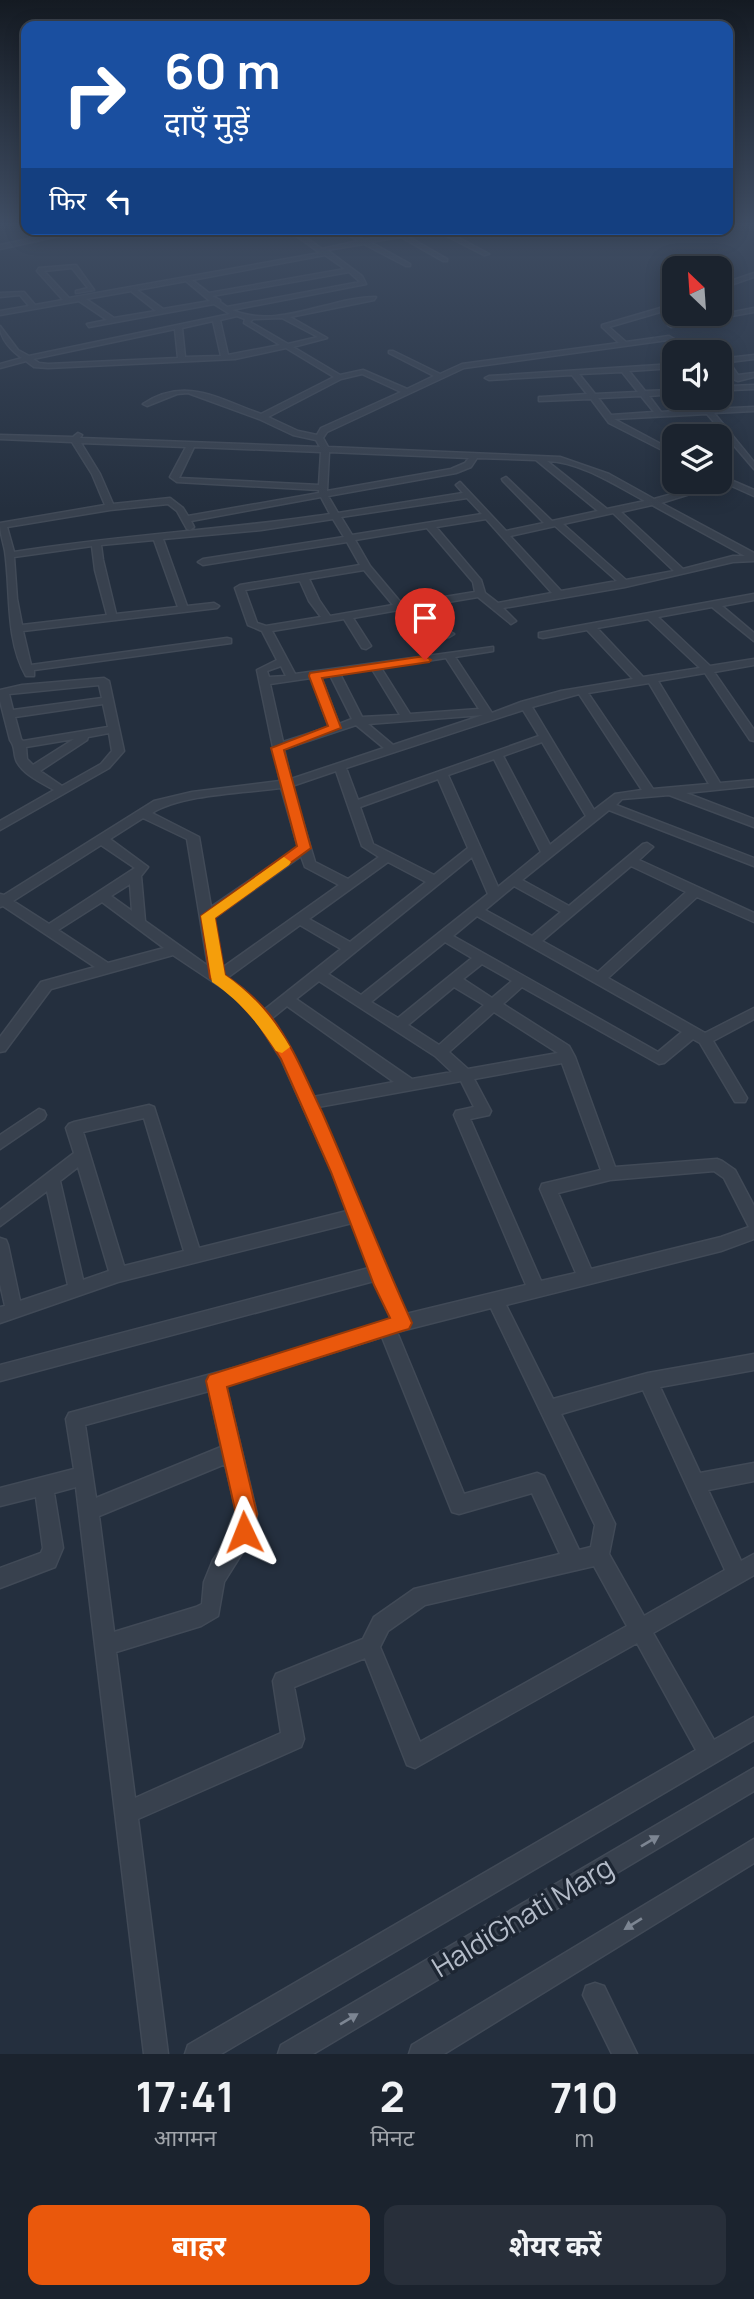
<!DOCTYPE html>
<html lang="hi">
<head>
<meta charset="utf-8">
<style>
	body { margin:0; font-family:Manrope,"Noto Sans Devanagari",sans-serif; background:#282f3a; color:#f1f3f6; height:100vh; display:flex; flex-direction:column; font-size:26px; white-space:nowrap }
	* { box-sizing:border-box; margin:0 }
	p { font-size:23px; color:#a0a4aa }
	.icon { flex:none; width:38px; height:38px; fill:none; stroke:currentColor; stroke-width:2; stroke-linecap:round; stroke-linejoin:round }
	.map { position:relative; height:2054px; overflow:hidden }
	.side { display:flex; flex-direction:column; background:#1b232e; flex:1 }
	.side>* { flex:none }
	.hud { position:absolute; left:21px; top:21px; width:712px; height:214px; border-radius:14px; box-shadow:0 4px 18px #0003,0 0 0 2px #39404a; background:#1a4fa0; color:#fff; overflow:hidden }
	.needle { width:46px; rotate:335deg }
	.controls { position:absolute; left:662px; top:256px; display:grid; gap:14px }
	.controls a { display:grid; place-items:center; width:70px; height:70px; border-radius:14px; background:#1b232e; box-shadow:0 4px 18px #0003,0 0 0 2px #39404a; font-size:35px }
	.pin { position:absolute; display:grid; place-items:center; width:60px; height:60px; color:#fff; margin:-72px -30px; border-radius:50% 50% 50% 0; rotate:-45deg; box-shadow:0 0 7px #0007 }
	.pin .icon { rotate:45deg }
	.me { position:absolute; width:77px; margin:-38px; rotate:358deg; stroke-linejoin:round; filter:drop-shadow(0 0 5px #0008) }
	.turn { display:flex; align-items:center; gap:24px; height:147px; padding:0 28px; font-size:32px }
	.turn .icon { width:91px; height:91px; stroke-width:2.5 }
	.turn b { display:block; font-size:49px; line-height:60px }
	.then { display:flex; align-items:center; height:66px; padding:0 28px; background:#0003; gap:14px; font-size:26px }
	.eta { display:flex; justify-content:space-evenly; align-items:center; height:119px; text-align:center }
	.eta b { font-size:42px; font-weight:700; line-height:49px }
	.cta { display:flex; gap:14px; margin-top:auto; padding:14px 28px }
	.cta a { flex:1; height:80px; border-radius:14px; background:#ea580c; color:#fff; font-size:28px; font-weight:700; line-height:80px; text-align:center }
	.cta a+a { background:#282f3a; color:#f1f3f6 }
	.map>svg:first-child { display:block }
</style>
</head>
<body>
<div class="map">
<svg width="754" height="2054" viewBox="0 0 754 2054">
	<rect width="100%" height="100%" fill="#242f3e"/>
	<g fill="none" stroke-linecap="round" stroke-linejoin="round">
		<g stroke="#17263c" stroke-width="2">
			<path d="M747,222L754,225"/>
			<path d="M754,239L751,241L754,245"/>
		</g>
		<defs>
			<g id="minor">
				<path d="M77,229H90L0,249V245Z"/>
				<path d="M116,229H124L126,231L123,233Z"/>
				<path d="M287,229H294L322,249L358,241L340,229H347L364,240L423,229H442L489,254L484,255L435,230L407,236L447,259V261H443L401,237L370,242L410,264V266H406L364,244L327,250L362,276L366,284L232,310C278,330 330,297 376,297L374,300L290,317L327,338L293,347L340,375L363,370L407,389L434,376L389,353V351H393L440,374L462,364L619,343L602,327V325L674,304V308L609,327L626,342L669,336L696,352H688L668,340L464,368L327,432L323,438L328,447L560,457L609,474L654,499L719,481V475L754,490V496L725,483L661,503L754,553V561L733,562L625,587L503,608L516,621L511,624L478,597L418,607L437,633L449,631L454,634L449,637L430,639L410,608L353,618L371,646L366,649L362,648L344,619L272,631L295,674L493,647V651L455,657L492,713L521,702L561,691L633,679L587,630L543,638L539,637V633L754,594V600L722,606L754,633V641L712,607L658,617L710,666L754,659V665L714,672L754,730V741L750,740L705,673L658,681L720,783L754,780V786L686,793L754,819V827L669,795L622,799L616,805L754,858V866L609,810L522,880L569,906L643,844L647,843L653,847L639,860L754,913V922L697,897L608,978L705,1033L754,1008V1019L713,1041L747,1098L745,1102H735L700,1043L693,1039L664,1063L659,1064L522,987L503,1004L569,1046L575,1057L615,1167L717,1159L722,1161L735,1170L754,1206V1239L721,1251L506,1305L553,1399L648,1373L754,1354V1370L660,1387L700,1473L754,1463V1481L708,1490L741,1561L754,1554V1575L653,1633L714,1740L754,1717V1740L221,2054H185L188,2045L696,1750L637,1643L415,1768L407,1765L365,1658L294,1687L304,1739L301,1747L138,1819L168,2054H144L76,1487L54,1493L63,1548L55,1567L0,1588V1568L41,1553L43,1548L36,1497L0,1506V1488L74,1469L66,1419L69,1413L237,1367L391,1319L374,1281L0,1381V1365L369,1268L352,1223L118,1282L0,1323V1307L5,1306L0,1284V1238L6,1240L8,1245L20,1301L68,1285L47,1191L0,1226V1210L74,1153L66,1128L69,1124L74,1122L149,1105L154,1107L199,1248L347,1211L332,1172L281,1059L258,1022L233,995L173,955L51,989L5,1051L0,1052V1037L41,982L95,967L3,906L0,907V894L4,895L154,801L192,792L280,781L257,670L277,660L262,631L248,625L235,588L240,585L360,565L347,542L203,565L198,562L203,559L344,537L333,519L261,530L163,539L187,606L214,603L219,606L217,608L23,631L31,665L227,638L231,639V643L34,670V676H26C5,639 11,592 5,551C3,541 0,533 0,523L105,505L92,474L72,442L0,439V435L73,437L78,433L82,435L80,438L320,447L316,440L293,435L259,419L188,393L177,394L147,406L143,404C186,376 218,399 261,414L334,377L286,348L235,359L48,368L34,367L26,361L0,368V364L22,358C12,351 0,339 0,326L18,350L29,356L230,314L214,304L89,327L87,324L107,320L79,301L0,315V311L29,306L20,295L0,297V293L24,292L35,305L63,300L37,271L39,268L76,265L94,290L76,293V291L88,288L72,268L44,271L69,298L320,253ZM325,255L345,269L209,293L192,280ZM349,272L360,282L227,307L220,302V300L212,296ZM186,281L210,301L163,309L137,290ZM131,291L156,311L114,318L86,299ZM237,316L245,319L244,323L280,345L228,355L220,320ZM282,318L318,337L288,344L250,322L253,319ZM213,321L221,356L185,357L182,328ZM175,329L178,358L48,364L39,363L33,359ZM362,374L401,392L321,428L317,435L298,431L268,417L341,379ZM81,443L186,447L170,477L177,482L319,490V493L188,516L183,508L170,498L113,504L100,474ZM194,447L321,452L319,485L179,478ZM329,452L469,458L465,463L451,469L327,491ZM477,458L536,460L598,511L552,521L506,477L502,479L503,481L544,523L506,531L460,482L456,485L463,493L338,513L328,496L456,473L471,467ZM547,461C581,462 615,485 645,501L607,509ZM321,497L330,514C225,530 119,535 14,552L7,527L110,510L168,504L177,511L187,529L190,530L194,527L191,521ZM467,498L482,514L352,535L341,517ZM652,505L745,556H733L683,569L621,512ZM613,513L674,571L626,580L563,524ZM486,519L552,593L498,603L485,593L481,580L436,527ZM555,526L617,581L561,591L510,536ZM427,528L473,582L475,592L402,604L370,566L355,540ZM154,540L178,607L116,614L103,560L101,545ZM92,546L95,570L107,615L22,625L17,599L14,557ZM364,570L393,605L330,616L319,600L309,579ZM300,581L309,601L321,617L266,626L257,623L245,590ZM648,619L700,668L643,677L597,628ZM446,658L479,709L410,714L381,668ZM281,666L286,676L269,677L267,671ZM372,669L400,715L362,717L340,674ZM330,675L352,719L339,724L321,677ZM311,678L329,727L283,742L270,684ZM649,683L709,784L653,789L588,693ZM579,694L642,790L615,794L594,810L532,707ZM523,710L539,736L358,800L346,768ZM483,715L393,745L368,724ZM356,725L384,748L291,779L284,749ZM542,742L586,816L550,845L503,756ZM494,759L541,852L498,887L448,775ZM336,771L362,846L379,857L348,879L315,862L292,786ZM438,779L468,848L434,875L373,844L360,807ZM281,788L298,847L211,907L199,837L152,813C182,794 245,793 281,788ZM143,818L187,839L208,966L145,921L141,876L148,867L110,839ZM101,845L135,868L49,924L13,901ZM301,856L305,867L339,885L222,968L213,919ZM472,857L488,894L361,995L328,974ZM388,862L426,882L350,942L309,919ZM631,866L686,892L598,972L542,941ZM130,884L132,911L111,896ZM514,886L561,912L532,936L485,910ZM102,902L164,948L108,963L58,930ZM477,916L682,1032L658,1052L453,936ZM300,925L341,949L264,1010L243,989L227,978ZM445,942L472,958L398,1018L371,1002ZM482,964L512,981L492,998L463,979ZM319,981L435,1056L452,1072L412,1079L296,999ZM454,987L484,1005L439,1045L408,1025ZM287,1006L394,1082L313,1097L295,1058L271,1019ZM494,1012L558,1053L468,1069L449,1052ZM562,1063L601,1170L542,1184L540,1189L576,1273L541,1281L470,1119L489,1115L491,1111L474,1079ZM461,1081L474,1107L456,1111L454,1115L526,1285L406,1314C374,1247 349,1175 318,1107ZM144,1118L184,1251L124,1266L83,1132ZM78,1167L109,1271L83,1280L60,1181ZM714,1171L724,1178L749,1227L721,1237L591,1269L558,1193L610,1180ZM491,1308L595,1525L591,1547L579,1550L544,1476L537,1473L464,1494L397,1332ZM382,1337L452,1512L459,1514L532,1493L560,1554L414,1589L374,1617L363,1639L276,1674L273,1681L281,1733L135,1798L116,1652L201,1626L218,1616L224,1582L251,1539L257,1514L226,1386ZM643,1390L725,1570L644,1616L609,1554L615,1524L561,1414ZM209,1391L221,1447L96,1498L85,1425ZM225,1464L237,1514L235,1528L213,1560L204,1582L202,1604L196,1607L114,1632L99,1516ZM594,1566L627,1626L420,1742L380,1647L388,1631L425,1605Z"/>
				<path d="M754,273V277L719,289V285Z"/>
				<path d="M754,308V312L671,327L668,325Z"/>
				<path d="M754,355V359L729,362L738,375L754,373V377L738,381L733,379L723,363H719V359Z"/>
				<path d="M674,364V368L629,371L645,391L674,390V394L649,396L661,412L703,409L693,397H701L711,409L754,407V411L714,413L754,462V469L707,414L614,419L674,451V456L609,423L591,399L539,401V397H542L587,394L572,375L489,380L485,378L489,376ZM622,372L638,392L595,394L579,374ZM641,396L654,412L611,415L598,398Z"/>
				<path d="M754,385V389L731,390L719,394V389L730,386Z"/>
				<path d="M104,678L109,681L124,751L109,768L0,830V821L54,790C42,783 24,775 17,762C13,755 16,747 10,740L0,701V690L22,685ZM99,685L102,698L13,710L9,694ZM103,704L108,727L23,741L21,739L15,717ZM109,733L112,751L101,764L62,786L40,771L87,740L88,737ZM74,739L33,765L27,759L26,747Z"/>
				<path d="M39,1109L44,1111L46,1115L44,1119L0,1149V1135Z"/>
				<path d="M754,1768V1791L313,2054H278L281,2045Z"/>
				<path d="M754,1839V1863L444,2054H409L412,2045Z"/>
				<path d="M595,1983L604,1986L637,2054H612L583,1995L586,1986Z"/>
			</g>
		</defs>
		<use href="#minor" stroke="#414a57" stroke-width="3"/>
		<use href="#minor" fill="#38414e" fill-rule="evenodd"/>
	</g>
	<defs><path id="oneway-solid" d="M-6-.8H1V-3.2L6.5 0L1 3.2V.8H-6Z" transform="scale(1.75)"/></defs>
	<g fill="#7c8592">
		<use href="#oneway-solid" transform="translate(650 1841) rotate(-31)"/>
		<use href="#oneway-solid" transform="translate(633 1924) rotate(148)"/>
		<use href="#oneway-solid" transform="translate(349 2019) rotate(-31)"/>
	</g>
	<linearGradient id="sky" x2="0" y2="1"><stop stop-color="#141a22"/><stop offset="0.44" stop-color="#3f4d63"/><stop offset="1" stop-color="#3f4d63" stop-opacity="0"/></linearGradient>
	<rect width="754" height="509" fill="url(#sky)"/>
	<path fill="#ea580c" stroke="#983908" stroke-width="2" d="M425,656L431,660L429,662L322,678L341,728L284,750L311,848L215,918L225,975C241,986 256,998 269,1014C292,1043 306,1079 322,1112C353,1182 380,1253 412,1323L409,1329L402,1331L227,1387L257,1514L252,1540L244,1543L236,1540L233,1532L236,1514L206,1381L209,1375L390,1318L374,1285L331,1172L281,1059L257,1022L233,996L210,978L201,916L297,846L271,748L328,726L309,676L310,673Z"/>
	<path fill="#f59e0b" d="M284,857L291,862L289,865L215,918L225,975C253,994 273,1018 290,1047L282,1053L276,1051C258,1023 240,1001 212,982L201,916Z"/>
	<g text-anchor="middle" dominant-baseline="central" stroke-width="7" stroke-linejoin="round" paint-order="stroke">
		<g font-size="28" fill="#b4bcc9" stroke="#1d2633">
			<text transform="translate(522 1916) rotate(-31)">HaldiGhati Marg</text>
		</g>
	</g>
</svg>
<div class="controls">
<a><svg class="needle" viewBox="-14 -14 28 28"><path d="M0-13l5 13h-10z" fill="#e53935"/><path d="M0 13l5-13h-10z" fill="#a0a4aa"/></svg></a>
<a><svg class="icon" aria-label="sound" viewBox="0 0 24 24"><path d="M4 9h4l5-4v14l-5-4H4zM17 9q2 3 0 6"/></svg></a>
<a><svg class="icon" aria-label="layers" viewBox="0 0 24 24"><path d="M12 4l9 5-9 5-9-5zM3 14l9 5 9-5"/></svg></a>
</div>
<div class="pin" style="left:425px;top:660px;background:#d93025"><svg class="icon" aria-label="arrive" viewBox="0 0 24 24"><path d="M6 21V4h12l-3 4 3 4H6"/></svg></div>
<svg class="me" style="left:244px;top:1532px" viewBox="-20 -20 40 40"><path d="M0-17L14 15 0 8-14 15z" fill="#ea580c" stroke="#fff" stroke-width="4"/></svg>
<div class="hud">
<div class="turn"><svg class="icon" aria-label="right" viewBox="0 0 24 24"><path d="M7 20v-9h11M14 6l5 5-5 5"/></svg><div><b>60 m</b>दाएँ मुड़ें</div></div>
<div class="then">फिर<svg class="icon" aria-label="left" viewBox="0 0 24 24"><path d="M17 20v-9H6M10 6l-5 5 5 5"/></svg></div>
</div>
</div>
<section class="side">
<div class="eta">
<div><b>17:41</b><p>आगमन</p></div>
<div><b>2</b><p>मिनट</p></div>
<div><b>710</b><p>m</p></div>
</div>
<div class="cta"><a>बाहर</a><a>शेयर करें</a></div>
</section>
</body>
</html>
